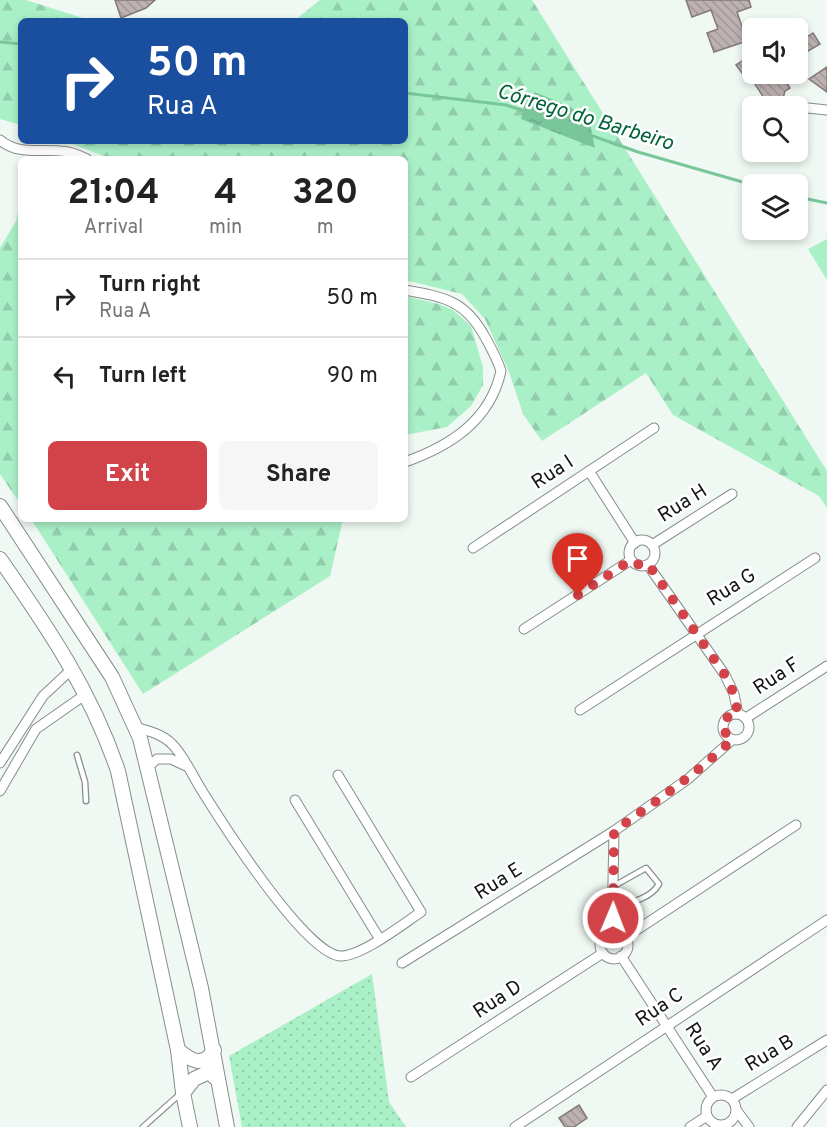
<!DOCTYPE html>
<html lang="en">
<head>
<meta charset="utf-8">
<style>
	body { margin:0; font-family:Overpass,sans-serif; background:#f6f6f6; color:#222; height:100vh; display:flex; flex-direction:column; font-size:22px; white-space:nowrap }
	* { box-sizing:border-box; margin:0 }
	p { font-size:20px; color:#767676 }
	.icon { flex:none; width:33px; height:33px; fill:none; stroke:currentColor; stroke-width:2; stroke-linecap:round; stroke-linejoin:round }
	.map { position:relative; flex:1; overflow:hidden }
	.details { position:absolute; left:18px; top:156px; width:390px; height:366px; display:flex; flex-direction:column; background:#fff; border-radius:9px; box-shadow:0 3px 9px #0003 }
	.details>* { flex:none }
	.hud { position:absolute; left:18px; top:18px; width:390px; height:126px; border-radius:9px; box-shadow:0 3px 9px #0003; background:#1a4fa0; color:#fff; overflow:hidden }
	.fabs { position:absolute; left:742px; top:18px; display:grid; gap:12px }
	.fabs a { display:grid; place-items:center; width:66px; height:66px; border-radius:9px; background:#fff; box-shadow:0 3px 9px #0003; font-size:30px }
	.pin { position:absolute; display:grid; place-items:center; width:51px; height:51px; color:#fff; margin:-62px -26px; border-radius:50% 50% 50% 0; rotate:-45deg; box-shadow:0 0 6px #0007 }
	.pin .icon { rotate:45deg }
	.me { position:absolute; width:66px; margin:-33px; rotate:1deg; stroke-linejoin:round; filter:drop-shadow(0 0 4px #0008) }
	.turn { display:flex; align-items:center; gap:21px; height:126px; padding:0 30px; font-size:27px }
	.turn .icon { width:78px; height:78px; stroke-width:2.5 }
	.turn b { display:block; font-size:42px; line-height:51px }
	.eta { display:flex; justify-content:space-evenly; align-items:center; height:102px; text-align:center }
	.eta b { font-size:36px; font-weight:700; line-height:42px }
	.primary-button { display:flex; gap:12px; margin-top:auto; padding:12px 30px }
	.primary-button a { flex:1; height:69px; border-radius:9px; background:#d24249; color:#fff; font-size:24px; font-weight:700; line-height:69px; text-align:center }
	.primary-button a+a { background:#f6f6f6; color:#222 }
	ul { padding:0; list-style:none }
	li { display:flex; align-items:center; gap:18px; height:78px; padding:0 30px; border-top:2px solid #e0e0e0 }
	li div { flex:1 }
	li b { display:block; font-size:22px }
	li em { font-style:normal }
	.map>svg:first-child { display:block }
</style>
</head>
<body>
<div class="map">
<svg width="827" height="1127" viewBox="0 0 827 1127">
	<defs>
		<pattern id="grass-dots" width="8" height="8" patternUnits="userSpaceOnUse" patternTransform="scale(1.5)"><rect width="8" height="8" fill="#aaf0c7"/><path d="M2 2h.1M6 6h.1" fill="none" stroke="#91cdaa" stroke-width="1.8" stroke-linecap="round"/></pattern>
		<pattern id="forest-firs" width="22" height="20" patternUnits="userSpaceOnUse" patternTransform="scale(1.5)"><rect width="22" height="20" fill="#aaf0c7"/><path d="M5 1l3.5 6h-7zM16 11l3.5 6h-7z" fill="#91cdaa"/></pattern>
		<pattern id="water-ripples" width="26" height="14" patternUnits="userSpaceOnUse" patternTransform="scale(1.5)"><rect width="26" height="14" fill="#7ac69b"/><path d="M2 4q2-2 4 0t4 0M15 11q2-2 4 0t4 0" fill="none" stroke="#69a985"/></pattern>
		<pattern id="building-back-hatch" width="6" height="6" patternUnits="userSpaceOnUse" patternTransform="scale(1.5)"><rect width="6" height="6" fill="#bcb2b1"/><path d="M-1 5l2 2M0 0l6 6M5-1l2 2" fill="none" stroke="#a19897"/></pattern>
	</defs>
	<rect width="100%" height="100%" fill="#eff8f2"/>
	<path fill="url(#grass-dots)" d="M372,974L389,1102L406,1127H242L229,1056Z"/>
	<g fill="url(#forest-firs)">
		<path d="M0,0H26L92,21H21V125L0,119Z"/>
		<path d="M320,0H532L827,471V508L819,496L673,415L646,373L542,441L523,414L509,372L485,319L462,294L405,280V159H111L65,141H405V21H294Z"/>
		<path d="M21,198V505L0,474V248L16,221Z"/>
		<path d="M405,296L439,304L453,310L471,326L483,367V385L471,406L447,427L405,435Z"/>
		<path d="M31,519H343L330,576L143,694Z"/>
	</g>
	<path fill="#aaf0c7" d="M827,239V280L808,249Z"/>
	<path fill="url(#water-ripples)" d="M537,93L571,107L580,116L589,119L595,148L521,119L527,95Z"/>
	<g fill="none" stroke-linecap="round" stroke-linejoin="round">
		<g stroke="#7ac69b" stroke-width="3">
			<path d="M0,42L21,44"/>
			<path d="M405,93L506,105L524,111"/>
			<path d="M590,135L638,152L753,185"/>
			<path d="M798,197L827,203"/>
		</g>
	</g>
	<g fill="url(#building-back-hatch)" stroke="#837979" stroke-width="1.5">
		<path d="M115,0H155L146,8L121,18Z"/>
		<path d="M686,0H749L751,7L737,12L747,41L714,52L707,33L718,29L711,10L692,17Z"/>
		<path d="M813,33L820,44L798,57V43Z"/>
		<path d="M748,57L753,65V74H781L790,88L785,91L781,106H769L746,70L742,73L736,65Z"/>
		<path d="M827,67V92L809,79Z"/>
		<path d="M579,1105L587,1118L574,1127H565L559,1118Z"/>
	</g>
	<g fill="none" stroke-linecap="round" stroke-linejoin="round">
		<defs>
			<g id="service">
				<path d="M77,755L85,782L86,801"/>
				<path d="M614,886L646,868L659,884C651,899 629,903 614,906"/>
				<path d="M143,1127L180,1094"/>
			</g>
			<g id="minor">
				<path d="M808,108L827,110"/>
				<path d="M0,140C18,155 38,149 60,151C69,151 79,155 87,159"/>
				<path d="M405,290C444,297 465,300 485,337C491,348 497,358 501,371C490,421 450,446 405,462"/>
				<path d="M589,471L635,543"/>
				<circle cx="642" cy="553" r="13"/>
				<path d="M652,545L732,494"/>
				<path d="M473,548L654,428"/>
				<path d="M648,565L725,675L734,694L738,714"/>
				<path d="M524,629L631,560"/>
				<path d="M580,710L815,558"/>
				<circle cx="736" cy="727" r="13"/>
				<path d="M746,718L827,666"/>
				<path d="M135,727C149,731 162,734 172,744C185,757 194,779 204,794C224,826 307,956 341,956C362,956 403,924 421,912L338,775"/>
				<path d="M0,763L43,696L73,668"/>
				<path d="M148,767L157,759H171L186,766"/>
				<path d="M0,791L36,729L86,694"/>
				<path d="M295,800L379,938"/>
				<path d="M612,931L614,831L688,779L732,740"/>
				<circle cx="614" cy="945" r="14"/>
				<path d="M626,937L796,825"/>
				<path d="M621,956L713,1097"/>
				<path d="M402,963L614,831"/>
				<path d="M411,1077L603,953"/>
				<circle cx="721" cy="1110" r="15"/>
				<path d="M732,1099L827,1040"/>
				<path d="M737,1111L749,1127"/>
				<path d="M515,1127L827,920"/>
				<path d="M690,1127L707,1116"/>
				<path d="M797,1127L827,1090"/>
			</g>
			<g id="secondary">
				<path d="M0,506L112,677L140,738L201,988L227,1127"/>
				<path d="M0,559C48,628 91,691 118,771L178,1050L183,1093L190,1127"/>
				<path d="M178,1050C191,1061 204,1068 214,1050"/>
				<path d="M183,1093L194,1079L209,1072L218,1080"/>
			</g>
		</defs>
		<use href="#service" stroke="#868e89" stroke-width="7"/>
		<use href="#minor" stroke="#868e89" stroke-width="11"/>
		<use href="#secondary" stroke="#868e89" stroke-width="16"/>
		<use href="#service" stroke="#fff" stroke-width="4.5"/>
		<use href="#minor" stroke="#fff" stroke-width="9"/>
		<use href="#secondary" stroke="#fff" stroke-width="14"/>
	</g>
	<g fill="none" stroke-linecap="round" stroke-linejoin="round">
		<path stroke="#d24249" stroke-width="10" stroke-dasharray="0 18" d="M578,595L631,560L641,566L648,564L725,675L734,694L738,714C728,714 722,720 723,730L732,740C695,775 655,802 614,831L613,918"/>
	</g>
	<g text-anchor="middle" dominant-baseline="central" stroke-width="5" stroke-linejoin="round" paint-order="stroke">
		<g font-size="20" fill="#141715" stroke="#fff">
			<text transform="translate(553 473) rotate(-33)">Rua I</text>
			<text transform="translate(683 504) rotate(-32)">Rua H</text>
			<text transform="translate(732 588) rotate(-32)">Rua G</text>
			<text transform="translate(777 677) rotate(-33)">Rua F</text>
			<text transform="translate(499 882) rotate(-32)">Rua E</text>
			<text transform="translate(498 1000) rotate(-33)">Rua D</text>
			<text transform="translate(660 1008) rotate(-34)">Rua C</text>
			<text transform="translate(703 1047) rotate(57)">Rua A</text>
			<text transform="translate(770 1054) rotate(-31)">Rua B</text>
		</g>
		<g font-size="21" font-style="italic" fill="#01633c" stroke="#fff">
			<text transform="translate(585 118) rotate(17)">Córrego do Barbeiro</text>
		</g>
	</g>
</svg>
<div class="fabs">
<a><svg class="icon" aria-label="sound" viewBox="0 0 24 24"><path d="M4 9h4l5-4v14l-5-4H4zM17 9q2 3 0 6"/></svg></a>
<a><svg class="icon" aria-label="search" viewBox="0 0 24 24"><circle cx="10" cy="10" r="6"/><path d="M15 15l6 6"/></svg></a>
<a><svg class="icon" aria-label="layers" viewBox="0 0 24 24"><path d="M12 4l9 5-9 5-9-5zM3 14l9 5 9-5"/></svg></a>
</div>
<div class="pin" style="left:578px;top:595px;background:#d93025"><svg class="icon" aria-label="arrive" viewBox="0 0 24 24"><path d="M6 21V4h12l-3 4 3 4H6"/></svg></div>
<svg class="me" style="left:613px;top:918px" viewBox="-20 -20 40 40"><circle r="17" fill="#d24249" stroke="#fff" stroke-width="3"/><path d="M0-11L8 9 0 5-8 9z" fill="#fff"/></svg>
<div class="hud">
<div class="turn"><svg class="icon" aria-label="right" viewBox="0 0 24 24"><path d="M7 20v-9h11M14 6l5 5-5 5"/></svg><div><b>50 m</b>Rua A</div></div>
</div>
<section class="details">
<div class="eta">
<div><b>21:04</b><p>Arrival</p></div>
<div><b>4</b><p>min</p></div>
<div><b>320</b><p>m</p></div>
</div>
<ul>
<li><svg class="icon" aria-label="right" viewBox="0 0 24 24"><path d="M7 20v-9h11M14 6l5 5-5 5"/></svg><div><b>Turn right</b><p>Rua A</p></div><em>50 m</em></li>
<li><svg class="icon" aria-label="left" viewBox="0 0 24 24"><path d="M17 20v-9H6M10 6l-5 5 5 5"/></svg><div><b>Turn left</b></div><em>90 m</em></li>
</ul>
<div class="primary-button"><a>Exit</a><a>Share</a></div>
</section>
</div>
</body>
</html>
